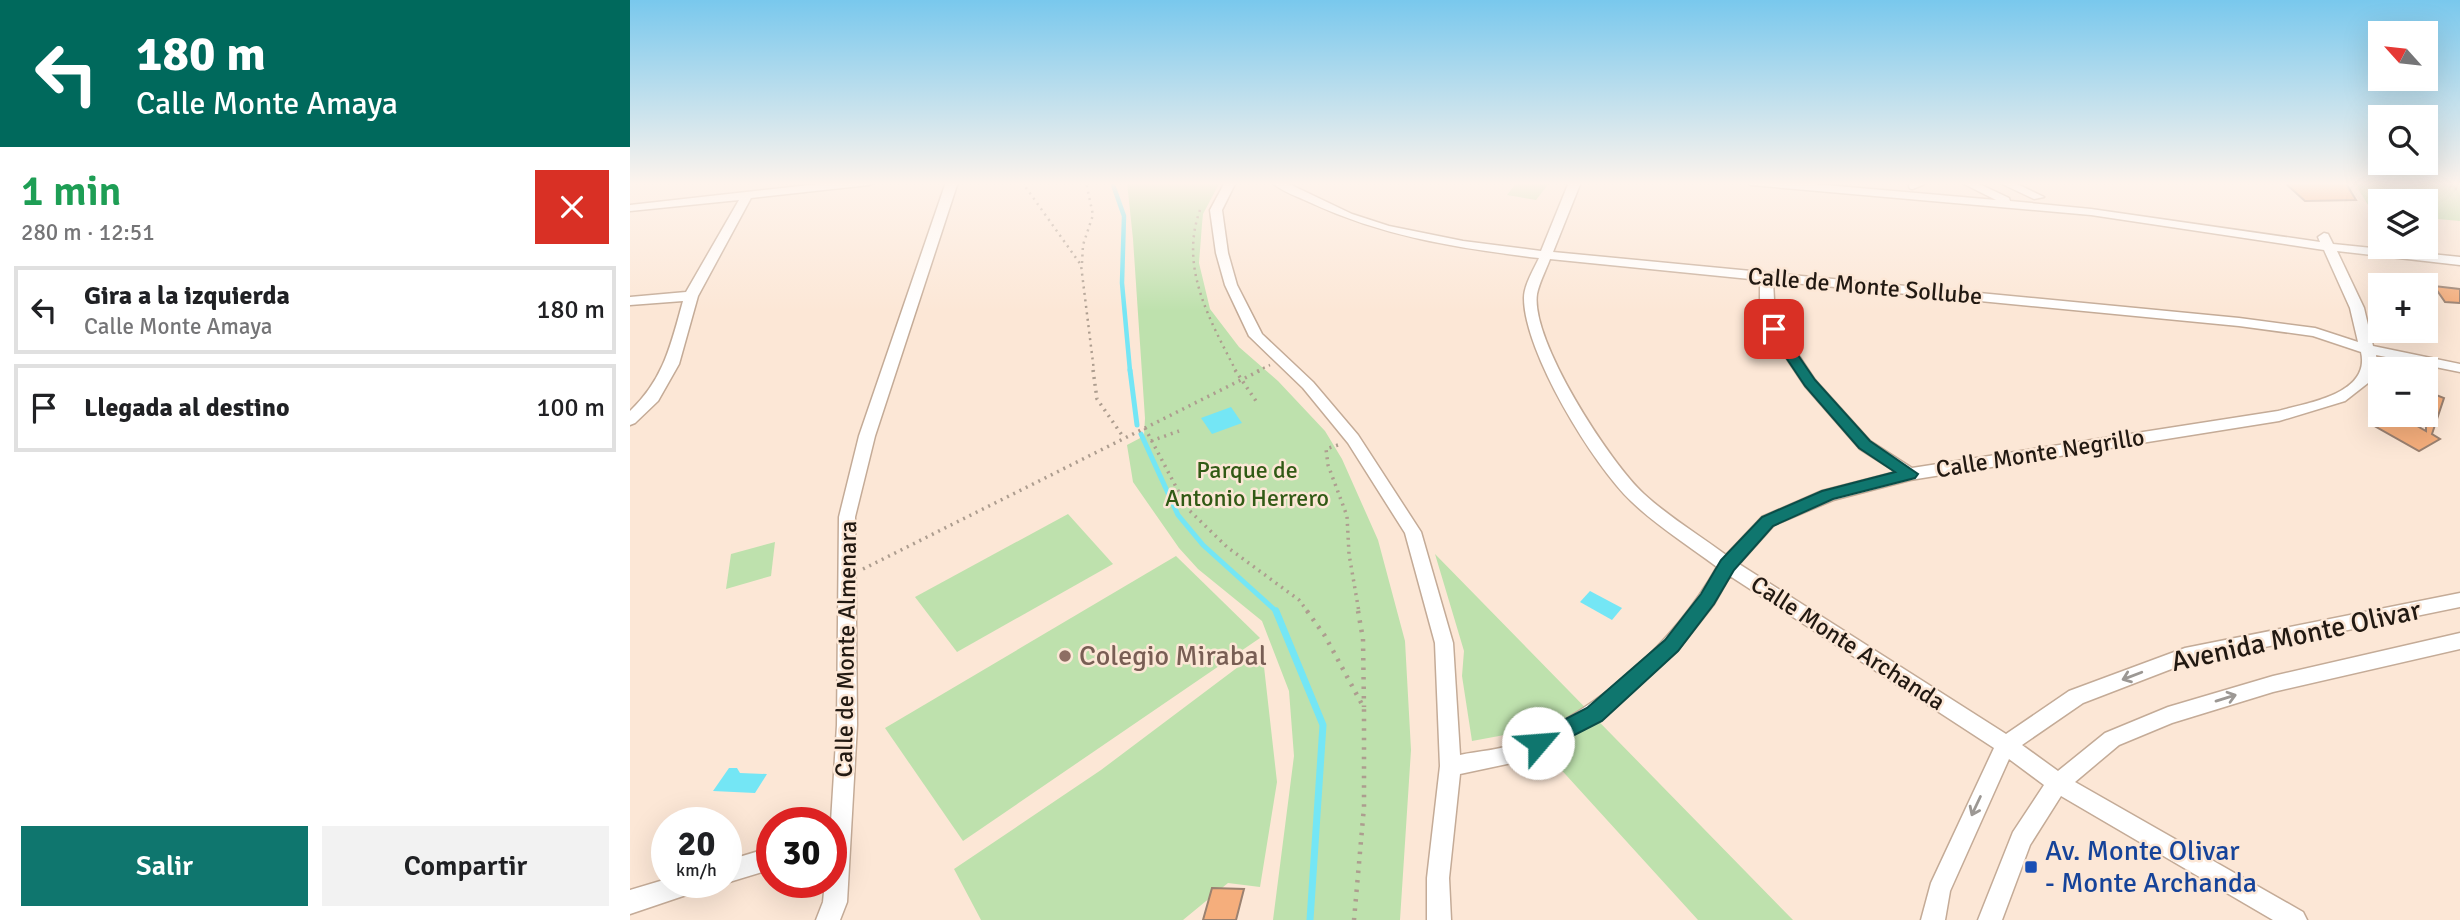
<!DOCTYPE html>
<html lang="es">
<head>
<meta charset="utf-8">
<style>
	body { margin:0; font-family:Signika,sans-serif; background:#f2f2f2; color:#202124; height:100vh; display:flex; flex-direction:column; font-size:26px; white-space:nowrap }
	* { box-sizing:border-box; margin:0 }
	p { font-size:23px; color:#757577 }
	.icon { flex:none; width:38px; height:38px; fill:none; stroke:currentColor; stroke-width:2; stroke-linecap:round; stroke-linejoin:round }
	.map { position:relative; flex:1; overflow:hidden }
	.details { display:flex; flex-direction:column; background:#fff; width:630px }
	.details>* { flex:none }
	.top-card { background:#00695c; color:#fff; overflow:hidden }
	.needle { width:46px; rotate:297deg }
	.fabs { position:absolute; left:1738px; top:21px; display:grid; gap:14px }
	.fabs a { display:grid; place-items:center; width:70px; height:70px; border-radius:0px; background:#fff; box-shadow:0 7px 28px #0002; font-size:35px }
	.speed { position:absolute; left:21px; top:807px; display:flex; gap:14px; font-size:35px; font-weight:700; text-align:center }
	.speed>* { display:grid; place-content:center; width:91px; height:91px; border-radius:50%; background:#fff; box-shadow:0 7px 28px #0002; line-height:1 }
	.speed small { font-size:18px; font-weight:400 }
	.speed .limit { border:10px solid #d22; background:#fff; color:#111 }
	.pin { position:absolute; display:grid; place-items:center; width:60px; height:60px; color:#fff; margin:-30px; border-radius:14px; box-shadow:0 4px 10px #0006 }
	.me { position:absolute; width:77px; margin:-38px; rotate:63deg; stroke-linejoin:round; filter:drop-shadow(0 0 5px #0008) }
	.turn { display:flex; align-items:center; gap:24px; height:147px; padding:0 21px; font-size:32px }
	.turn .icon { width:91px; height:91px; stroke-width:2.5 }
	.turn b { display:block; font-size:49px; line-height:60px }
	.round { display:grid; place-items:center; flex:none; width:74px; height:74px; border-radius:0px; background:#f2f2f2 }
	.headline { display:flex; align-items:center; justify-content:space-between; height:119px; padding:0 21px }
	h1 { font-size:42px; font-weight:600; line-height:52px; color:#1e9e55 }
	.button { display:flex; gap:14px; margin-top:auto; padding:14px 21px }
	.button a { flex:1; height:80px; border-radius:0px; background:#0f766e; color:#fff; font-size:28px; font-weight:600; line-height:80px; text-align:center }
	.button a+a { background:#f2f2f2; color:#202124 }
	ul { padding:0; list-style:none }
	li { display:flex; align-items:center; gap:21px; height:88px; margin:0 14px 10px; padding:0 7px; border:4px solid #e0e0e0; border-radius:0px }
	li div { flex:1 }
	li b { display:block; font-size:26px }
	li em { font-style:normal }
	main { display:flex; flex:1; min-height:0 }
	.map>svg:first-child { display:block }
</style>
</head>
<body>
<main>
<section class="details">
<div class="top-card">
<div class="turn"><svg class="icon" aria-label="left" viewBox="0 0 24 24"><path d="M17 20v-9H6M10 6l-5 5 5 5"/></svg><div><b>180 m</b>Calle Monte Amaya</div></div>
</div>
<div class="headline"><div><h1>1 min</h1><p>280 m · 12:51</p></div><a class="round" style="background:#d93025;color:#fff"><svg class="icon" aria-label="close" viewBox="0 0 24 24"><path d="M6 6l12 12M18 6L6 18"/></svg></a></div>
<ul>
<li><svg class="icon" aria-label="left" viewBox="0 0 24 24"><path d="M17 20v-9H6M10 6l-5 5 5 5"/></svg><div><b>Gira a la izquierda</b><p>Calle Monte Amaya</p></div><em>180 m</em></li>
<li><svg class="icon" aria-label="arrive" viewBox="0 0 24 24"><path d="M6 21V4h12l-3 4 3 4H6"/></svg><div><b>Llegada al destino</b></div><em>100 m</em></li>
</ul>
<div class="button"><a>Salir</a><a>Compartir</a></div>
</section>
<div class="map">
<svg width="1830" height="920" viewBox="0 0 1830 920">
	<rect width="100%" height="100%" fill="#fce7d6"/>
	<g fill="#bee1ad">
		<path d="M497,182H590L573,214L572,224L569,263L580,309L609,347L648,381L695,431L712,459L748,540L775,641L781,750L770,920H643L664,756L659,691L632,621L568,569L549,548L503,482L497,445L514,436L515,418L503,239Z"/>
		<path d="M887,182H920L906,200L877,195Z"/>
		<path d="M1724,182L1830,183V221L1796,218V201H1750V214L1743,213Z"/>
		<path d="M438,514L483,564L327,652L285,597Z"/>
		<path d="M145,542L141,576L96,589L101,554Z"/>
		<path d="M805,554L1163,920H1068L896,731L842,741L832,676L834,651Z"/>
		<path d="M546,556L630,638L333,841L255,728Z"/>
		<path d="M632,649L647,782L630,887L598,883L553,920H351L324,869L471,770Z"/>
	</g>
	<g fill="#74e6f5">
		<path d="M601,407L612,423L582,434L571,418Z"/>
		<path d="M960,591L992,608L982,620L950,602Z"/>
		<path d="M99,768H107L110,773L137,774L125,793L83,791Z"/>
	</g>
	<g fill="none" stroke-linecap="round" stroke-linejoin="round">
		<path stroke="#74e6f5" stroke-width="4.5" d="M482,182L494,216L492,283L500,371"/>
		<g stroke="#74e6f5" stroke-width="5">
			<path d="M500,370L507,425"/>
			<path d="M511,434L548,515L573,545L647,612"/>
		</g>
		<path stroke="#74e6f5" stroke-width="7" d="M646,611L693,725L680,920"/>
	</g>
	<g fill="#f5ae7c" stroke="#9b8170" stroke-width="2">
		<path d="M1654,182H1715L1726,200L1675,201Z"/>
		<path d="M1804,286L1830,289V303L1815,302Z"/>
		<path d="M1796,391L1814,398L1802,434L1810,439L1789,451L1741,424L1759,415H1768L1796,431Z"/>
		<path d="M582,888L614,889L606,920H573Z"/>
	</g>
	<g fill="none" stroke-linecap="round" stroke-linejoin="round">
		<defs>
			<path id="service" d="M1282,186L1292,182"/>
			<g id="minor">
				<path d="M207,182H244L239,185L121,198L68,296L49,364L28,401L5,423L0,425V411C34,379 41,344 53,301L0,305V297L56,292L109,200L0,211V205Z"/>
				<path d="M316,182H328L245,436L225,517L227,725L217,902L210,920H186L193,902L195,882H201V822L207,725L209,517L229,436Z"/>
				<path d="M595,182H606L592,210L598,253L607,285L632,334L683,382L728,435L791,532L823,643L830,755C848,751 871,750 888,743C970,709 1043,644 1087,567C1059,546 1027,526 1002,502C963,465 894,352 894,298C894,285 904,269 909,258C827,248 754,237 679,202C666,196 651,191 641,182H655L722,214L759,226L833,241L911,251L939,182H951L923,252L1609,318L1685,328L1728,342L1720,308L1694,250L1461,215L1121,185L1116,182H1161L1366,200L1330,182H1345L1379,198L1380,201L1461,209L1690,242L1688,237L1694,233L1698,234L1703,244L1830,257V265L1707,251L1734,308L1743,346L1830,364V372L1746,355L1747,361L1738,383L1715,401L1649,421L1280,480L1203,500L1144,525L1109,564L1376,734L1439,691L1555,648L1830,593V607L1557,663L1453,703L1392,745L1428,771L1475,733L1538,707L1643,676L1830,633V649L1643,692L1542,723L1489,745L1445,782L1673,912L1677,920H1643L1431,796L1400,845L1372,920H1348L1383,832L1414,785L1379,759L1320,891L1315,920H1291L1301,883L1364,748L1100,576L1084,604L1048,650L971,720L896,760L830,774L819,878L821,920H797V878L810,766L805,643L775,533L718,443L673,388L619,336L595,285L586,253L580,210ZM920,259L1130,280V300L1137,329L1175,386L1230,449L1266,472L1192,491L1132,517L1096,555C1069,535 1039,517 1014,494C980,463 900,340 907,294C909,283 916,270 920,259ZM1143,281L1609,326L1683,336L1731,352C1741,394 1677,403 1648,411L1282,468L1240,441L1185,380L1151,329L1144,300Z"/>
				<path d="M1368,182H1383L1414,197L1404,199Z"/>
				<path d="M142,847V869L96,883L93,882H96V861Z"/>
				<path d="M37,879V882H74L71,890L0,914V890Z"/>
			</g>
		</defs>
		<use href="#service" stroke="#c4ab97" stroke-width="9"/>
		<use href="#minor" stroke="#c4ab97" stroke-width="3"/>
		<g stroke="#ad9d8f" stroke-width="2.5" stroke-dasharray="2 4.5" stroke-linecap="butt">
			<path d="M392,182L451,265L464,371"/>
			<path d="M1807,182L1830,190"/>
			<path d="M570,210C549,268 580,320 606,371"/>
			<path d="M452,263L453,245L463,215L456,182"/>
			<path d="M627,371L640,365"/>
		</g>
		<g stroke="#ad9d8f" stroke-width="3.5" stroke-dasharray="2 5" stroke-linecap="butt">
			<path d="M463,370L467,399L494,438"/>
			<path d="M605,370L626,401"/>
			<path d="M515,428L553,500"/>
			<path d="M521,441L549,431"/>
			<path d="M708,445L696,449L698,465L717,516L719,554L729,612"/>
			<path d="M560,511L597,547L669,600L678,612"/>
			<path d="M233,569L631,370"/>
		</g>
		<g stroke="#ad9d8f" stroke-width="4.5" stroke-dasharray="2.5 7" stroke-linecap="butt">
			<path d="M677,611L695,636L734,708V807L724,920"/>
			<path d="M728,611L733,639L734,707"/>
		</g>
		<use href="#service" stroke="#fff" stroke-width="6"/>
		<use href="#minor" fill="#fff" fill-rule="evenodd"/>
	</g>
	<defs><path id="oneway-shaft" d="M-6 0H5M1.5-3L5.5 0L1.5 3" fill="none" stroke-width="1.6" stroke-linecap="round" stroke-linejoin="round" transform="scale(1.75)"/></defs>
	<g stroke="#9c9894">
		<use href="#oneway-shaft" transform="translate(1502 676) rotate(159)"/>
		<use href="#oneway-shaft" transform="translate(1596 698) rotate(-17)"/>
		<use href="#oneway-shaft" transform="translate(1346 806) rotate(115)"/>
	</g>
	<linearGradient id="sky" x2="0" y2="1"><stop stop-color="#79c8ed"/><stop offset="0.59" stop-color="#fef4ed"/><stop offset="1" stop-color="#fef4ed" stop-opacity="0"/></linearGradient>
	<rect width="1830" height="311" fill="url(#sky)"/>
	<path fill="#0f766e" stroke="#0a4d48" stroke-width="2" d="M1144,325L1148,326L1185,380L1240,441L1288,474L1285,478L1203,499L1143,526L1104,570L1084,604L1048,651L972,721L915,750L908,752L901,750L898,743L901,737L957,708L1035,640L1071,594L1091,560L1132,517L1192,491L1265,472L1229,448L1175,386L1137,329Z"/>
	<circle fill="#8d6e63" stroke="#fce7d6" stroke-width="2.5" cx="435" cy="656" r="7"/>
	<rect fill="#1a4fb4" stroke="#fce7d6" stroke-width="2.5" x="1394" y="860" width="14" height="14" rx="3.5"/>
	<g text-anchor="middle" dominant-baseline="central" stroke-width="5" stroke-linejoin="round" paint-order="stroke">
		<g font-size="24" fill="#221912" stroke="#fce7d6">
			<text transform="translate(1235 286) rotate(5)">Calle de Monte Sollube</text>
			<text transform="translate(1410 453) rotate(-9)">Calle Monte Negrillo</text>
			<text transform="translate(1218 643) rotate(33)">Calle Monte Archanda</text>
			<text transform="translate(216 649) rotate(-89)">Calle de Monte Almenara</text>
		</g>
		<g font-size="24" fill="#315a15" stroke="#fce7d6">
			<text x="617" y="470">Parque de<tspan x="617" dy="28">Antonio Herrero</tspan></text>
		</g>
		<g font-size="28" fill="#221912" stroke="#fce7d6">
			<text transform="translate(1666 636) rotate(-12)">Avenida Monte Olivar</text>
		</g>
		<g font-size="28" fill="#785e54" stroke="#fce7d6" text-anchor="start">
			<text x="449" y="656">Colegio Mirabal</text>
		</g>
		<g font-size="28" fill="#164399" stroke="#fce7d6" text-anchor="start">
			<text x="1415" y="851">Av. Monte Olivar<tspan x="1415" dy="32">- Monte Archanda</tspan></text>
		</g>
	</g>
</svg>
<div class="fabs">
<a><svg class="needle" viewBox="-14 -14 28 28"><path d="M0-13l5 13h-10z" fill="#e53935"/><path d="M0 13l5-13h-10z" fill="#757577"/></svg></a>
<a><svg class="icon" aria-label="search" viewBox="0 0 24 24"><circle cx="10" cy="10" r="6"/><path d="M15 15l6 6"/></svg></a>
<a><svg class="icon" aria-label="layers" viewBox="0 0 24 24"><path d="M12 4l9 5-9 5-9-5zM3 14l9 5 9-5"/></svg></a>
<a>+</a>
<a>−</a>
</div>
<div class="speed"><div>20<small>km/h</small></div><div class="limit">30</div></div>
<div class="pin" style="left:1144px;top:329px;background:#d93025"><svg class="icon" aria-label="arrive" viewBox="0 0 24 24"><path d="M6 21V4h12l-3 4 3 4H6"/></svg></div>
<svg class="me" style="left:908px;top:743px" viewBox="-20 -20 40 40"><circle r="19" fill="#fff"/><path d="M0-13L10 11 0 6-10 11z" fill="#0f766e"/></svg>
</div>
</main>
</body>
</html>
